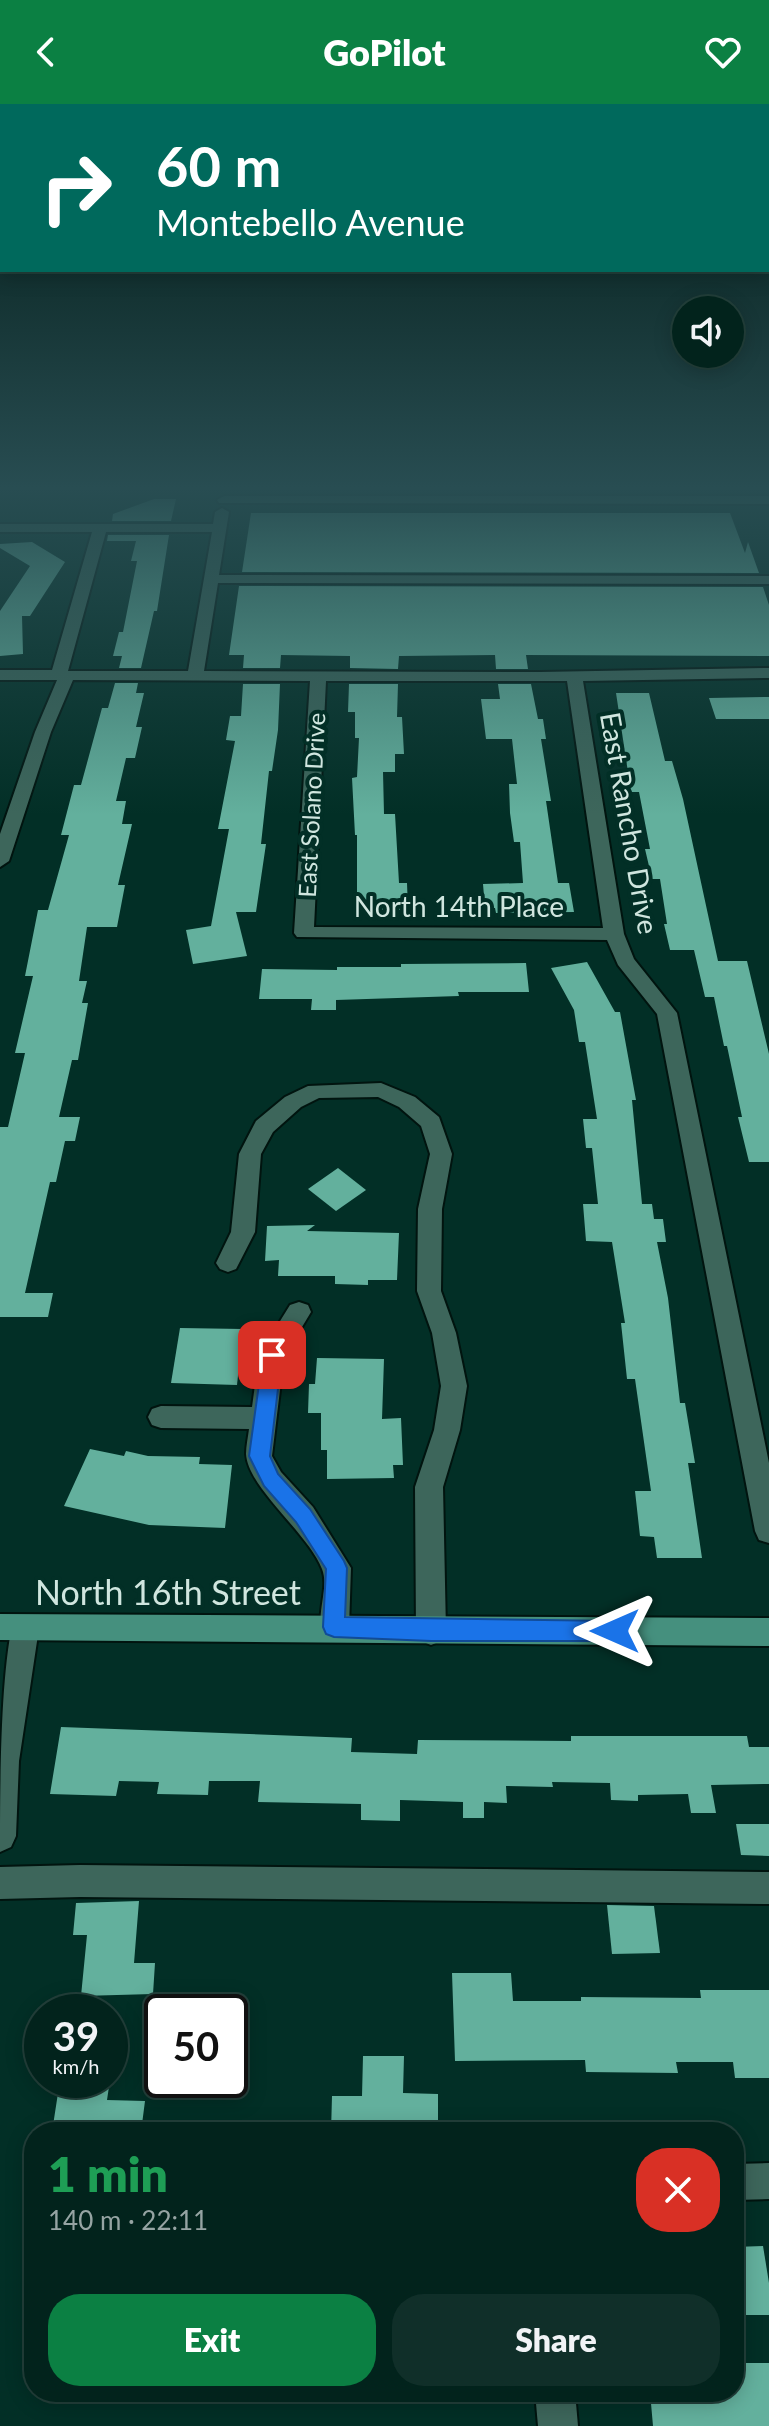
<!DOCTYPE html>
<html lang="en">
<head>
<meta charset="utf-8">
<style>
	body { margin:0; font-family:Lato,sans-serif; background:#102f29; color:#f1f3f6; height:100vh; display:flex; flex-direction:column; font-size:30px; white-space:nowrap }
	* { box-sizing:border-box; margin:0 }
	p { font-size:26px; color:#96a4a3 }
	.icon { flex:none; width:44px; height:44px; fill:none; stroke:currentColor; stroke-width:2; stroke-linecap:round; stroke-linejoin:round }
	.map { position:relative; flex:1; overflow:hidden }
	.panel { position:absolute; left:24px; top:2018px; width:720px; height:280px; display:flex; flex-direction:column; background:#02231c; border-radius:32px; box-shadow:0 4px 20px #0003,0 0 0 2px #23403b }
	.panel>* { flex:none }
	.top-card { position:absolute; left:0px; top:0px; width:770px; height:168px; box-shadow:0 4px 20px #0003,0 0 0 2px #23403b; background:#00695c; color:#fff; overflow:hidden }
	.buttons { position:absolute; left:672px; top:192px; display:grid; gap:16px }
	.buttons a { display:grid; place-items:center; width:72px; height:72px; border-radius:50%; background:#02231c; box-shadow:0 4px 20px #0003,0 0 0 2px #23403b; font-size:40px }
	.speed { position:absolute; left:24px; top:1890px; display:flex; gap:16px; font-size:40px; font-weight:700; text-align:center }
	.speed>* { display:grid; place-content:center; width:104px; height:104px; border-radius:50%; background:#02231c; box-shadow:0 4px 20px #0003,0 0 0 2px #23403b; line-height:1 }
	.speed small { font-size:20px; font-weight:400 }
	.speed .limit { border:4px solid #111; border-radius:12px; background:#fff; color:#111 }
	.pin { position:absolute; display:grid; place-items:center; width:68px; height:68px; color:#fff; margin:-34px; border-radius:16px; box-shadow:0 4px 12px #0006 }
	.me { position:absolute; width:88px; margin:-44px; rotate:270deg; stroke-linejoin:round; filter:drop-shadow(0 0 6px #0008) }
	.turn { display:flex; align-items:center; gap:28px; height:168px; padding:0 24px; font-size:36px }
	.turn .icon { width:104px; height:104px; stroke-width:2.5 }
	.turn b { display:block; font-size:56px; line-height:68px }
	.round { display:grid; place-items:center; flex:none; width:84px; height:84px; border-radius:32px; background:#102f29 }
	.overview { display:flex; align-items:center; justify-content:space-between; height:136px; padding:0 24px }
	h1 { font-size:48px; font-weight:800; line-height:60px; color:#1e9e55 }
	.button { display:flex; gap:16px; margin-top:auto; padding:16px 24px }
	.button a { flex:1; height:92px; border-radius:32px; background:#0b8043; color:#fff; font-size:32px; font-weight:800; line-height:92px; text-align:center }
	.button a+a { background:#102f29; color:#f1f3f6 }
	header { display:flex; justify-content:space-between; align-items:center; height:104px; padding:0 24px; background:#0b8043; color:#fff; font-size:36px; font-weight:800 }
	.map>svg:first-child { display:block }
</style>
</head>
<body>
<header><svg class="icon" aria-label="back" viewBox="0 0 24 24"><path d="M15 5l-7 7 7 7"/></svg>GoPilot<svg class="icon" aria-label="heart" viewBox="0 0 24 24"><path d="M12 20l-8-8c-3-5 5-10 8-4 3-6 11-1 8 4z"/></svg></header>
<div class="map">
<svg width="769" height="2322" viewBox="0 0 769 2322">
	<rect width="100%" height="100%" fill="#022f26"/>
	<g fill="#63b09d">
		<path d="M154,395H176L171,417H112L113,410Z"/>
		<path d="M251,409H730L745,449L748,438L759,469L242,468Z"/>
		<path d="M108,431H169L157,507H154L141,564H119L122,552H113L119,528H123L137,457H131L136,437H107Z"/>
		<path d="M32,438L65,458L30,512H22L23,550L0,552V507L30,462L0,444V440Z"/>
		<path d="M239,482L763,483L769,501V552L526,551L528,565H496L495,551L399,552L398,565L350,564V552L281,551L280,564H243L244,551H229Z"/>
		<path d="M115,579H138L136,589H144L136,623H142L135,654H126L116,697H126L122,720H132L118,781H125L117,823H87L79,877H87L82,899H88L78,956H72L59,1013H80L75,1037H65L56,1078H50L25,1189H53L48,1213H0V1023H8L25,949H15L33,872H25L38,806H48L69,731H61L74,681H81L102,604H108Z"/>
		<path d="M243,580H280L278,626L272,667H269L261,740H266L256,808H236L247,852L193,860L186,826L211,822L229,725H218L235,637L226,636L230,612H241Z"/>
		<path d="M349,580H398L397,613H402L404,650H395V668H383L384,710H395L399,779H407L408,806H357V731H355L352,674L357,673L359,634H355V608H348Z"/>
		<path d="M498,580H531L538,615H543L546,635H541L551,697H546L558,779H569L574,808L496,809L495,804H485L483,780L523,779L520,738H514L510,709L509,680H517L512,635H486L481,595H500Z"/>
		<path d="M616,589H649L665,657H672L683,695L718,857H747L769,950V1058H749L738,1013H742L727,942H724L714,893H705L694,846H670L664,820H667L660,775H652L645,745H650L639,688H631Z"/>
		<path d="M769,593V615H716L709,594Z"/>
		<path d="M587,858L615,908H620L636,996H632L642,1100H652L654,1115H663L666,1138H657L668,1194L680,1299H685L695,1359H688L702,1454H657L654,1433L640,1432L635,1387H651L635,1275H627L621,1219H625L612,1138L586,1137L583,1100H598L592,1044H586L583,1015H597L585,938H579L574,906L551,864Z"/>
		<path d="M526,859L529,888H458L459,892L336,896V906H311L312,895H259L262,865L337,866V863H401V860Z"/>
		<path d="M338,1064L366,1086L336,1107L308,1085Z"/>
		<path d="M315,1121L307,1127L399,1129L397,1176H368V1181L335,1180V1172H278L279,1156L265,1157L267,1122Z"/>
		<path d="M180,1224L243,1225L237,1281L171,1279Z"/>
		<path d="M317,1254L384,1255L382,1315L401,1314L403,1361H393L394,1374L327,1375V1346H321V1309H308L309,1280H315Z"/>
		<path d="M90,1345L124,1352L126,1347L148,1352L200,1353L199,1360L232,1361L225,1424L149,1421L64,1402Z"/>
		<path d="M61,1623L352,1634L351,1648L417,1650L418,1636L571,1637V1632H747L749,1643H769V1680L711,1681L716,1709H691L688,1690L638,1691V1697L611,1696L610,1679L552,1678L553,1683L506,1682L507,1699L484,1698V1714H463V1698L400,1696V1717L361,1716V1700L258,1698L260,1677H209L208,1691L157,1690L159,1678L119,1677L116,1692L50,1690Z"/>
		<path d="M736,1720H769V1752L741,1751Z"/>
		<path d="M139,1797L134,1859H155L153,1890L81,1892L87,1831H73L76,1799Z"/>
		<path d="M607,1801L654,1802L660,1849L612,1850Z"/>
		<path d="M452,1869H511L513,1897H581V1893L701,1894L700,1886H769V1974H735L733,1958H676L678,1969L586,1968L585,1956L455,1957Z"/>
		<path d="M363,1952H404L403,1989L438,1990V2028H331L332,1992H362Z"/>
		<path d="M60,1976H110L107,1996L145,1997L141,2028H52Z"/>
		<path d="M763,2142L769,2179V2211H734V2143Z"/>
		<path d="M734,2259H769V2322H653L650,2288H734Z"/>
	</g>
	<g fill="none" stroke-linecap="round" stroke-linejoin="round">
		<defs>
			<g id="minor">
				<path d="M224,392H769V400L219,399L217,396Z"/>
				<path d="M222,404L229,408L219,471L769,472V480L218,479L204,567L540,568L769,564V574L583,577L624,830L634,855L677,909L769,1359V1439L759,1436L755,1427L657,910L618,861L607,836L297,833L294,829L310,577L73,576L51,628L9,757L0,763V730L35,628L57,576H0V566H52L92,428H0V420H213L215,408ZM106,428H212L188,567H68ZM326,577H567L603,824L314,823Z"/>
				<path d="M381,979L415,993L439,1013L452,1050L442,1105L441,1187L456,1229L467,1282L460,1326L443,1383L446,1527L441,1537L431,1541L421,1537L416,1527L415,1383L434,1326L441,1282L432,1229L417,1187L418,1105L430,1050L421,1022L399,1003L378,993L319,994L301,1003L273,1028L261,1050L255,1128L236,1165L228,1168L220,1165L216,1159L231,1128L239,1050L256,1017L285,993L308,982Z"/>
				<path d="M299,1198L308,1201L311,1208L284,1253L272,1352L281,1368L313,1403L351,1464L349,1523L344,1533L334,1536L324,1533C314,1511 330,1485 322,1465C308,1429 248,1384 246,1350C246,1342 248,1333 249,1325L161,1324L152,1321L148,1313L152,1305L161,1302L252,1303L259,1251L290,1201Z"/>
				<path d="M24,1511L34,1514L39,1524L19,1657L16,1732L11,1743L0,1748C0,1687 0,1567 14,1514Z"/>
				<path d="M80,1761L769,1768V1800L80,1793L0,1795V1763Z"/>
				<path d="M769,2059V2095L734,2096V2060Z"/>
				<path d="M535,2288H575L578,2322H538Z"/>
			</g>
			<path id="major" d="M0,1510L769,1514V1542L0,1536Z"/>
		</defs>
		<use href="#minor" stroke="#01140f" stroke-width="4"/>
		<use href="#major" stroke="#01140f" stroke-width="4"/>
		<use href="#minor" fill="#3d665b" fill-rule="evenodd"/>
		<use href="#major" fill="#45907e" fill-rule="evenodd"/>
	</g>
	<linearGradient id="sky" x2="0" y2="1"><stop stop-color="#011a15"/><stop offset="0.54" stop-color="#284d52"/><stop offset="1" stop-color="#284d52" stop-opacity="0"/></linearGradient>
	<rect width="769" height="711" fill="url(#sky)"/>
	<path fill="#1a73e8" stroke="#114b97" stroke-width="2" d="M272,1244L279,1246L282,1251L270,1352L278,1370L310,1405L344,1457L347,1464L345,1513L615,1517L623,1520L626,1527L623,1534L615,1537H431L334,1533L326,1530L323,1523L326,1465L296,1418L264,1382L249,1352L263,1251L265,1246Z"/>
	<g text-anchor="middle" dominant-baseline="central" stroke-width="8" stroke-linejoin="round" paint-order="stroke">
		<g font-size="24" fill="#d0e6df" stroke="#022f26">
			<text transform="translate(311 701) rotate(-87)">East Solano Drive</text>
		</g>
		<g font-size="28" fill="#d0e6df" stroke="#022f26">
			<text transform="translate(630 719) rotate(80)">East Rancho Drive</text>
			<text x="459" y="802">North 14th Place</text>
		</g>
		<g font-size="34" fill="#d0e6df" stroke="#022f26">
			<text x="168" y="1487">North 16th Street</text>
		</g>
	</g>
</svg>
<div class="buttons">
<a><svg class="icon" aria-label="sound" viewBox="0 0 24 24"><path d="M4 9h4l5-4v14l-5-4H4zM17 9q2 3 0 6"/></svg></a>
</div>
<div class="speed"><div>39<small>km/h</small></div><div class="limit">50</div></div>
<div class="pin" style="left:272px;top:1251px;background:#d93025"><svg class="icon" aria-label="arrive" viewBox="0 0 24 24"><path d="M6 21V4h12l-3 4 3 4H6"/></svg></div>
<svg class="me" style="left:615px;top:1527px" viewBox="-20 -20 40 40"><path d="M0-17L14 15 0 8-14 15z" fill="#1a73e8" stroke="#fff" stroke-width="4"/></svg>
<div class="top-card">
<div class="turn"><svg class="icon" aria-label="right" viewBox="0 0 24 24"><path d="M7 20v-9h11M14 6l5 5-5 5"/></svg><div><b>60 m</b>Montebello Avenue</div></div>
</div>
<section class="panel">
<div class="overview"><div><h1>1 min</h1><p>140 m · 22:11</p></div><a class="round" style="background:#d93025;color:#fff"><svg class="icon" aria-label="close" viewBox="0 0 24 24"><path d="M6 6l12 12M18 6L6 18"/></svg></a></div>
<div class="button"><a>Exit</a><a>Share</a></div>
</section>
</div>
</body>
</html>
